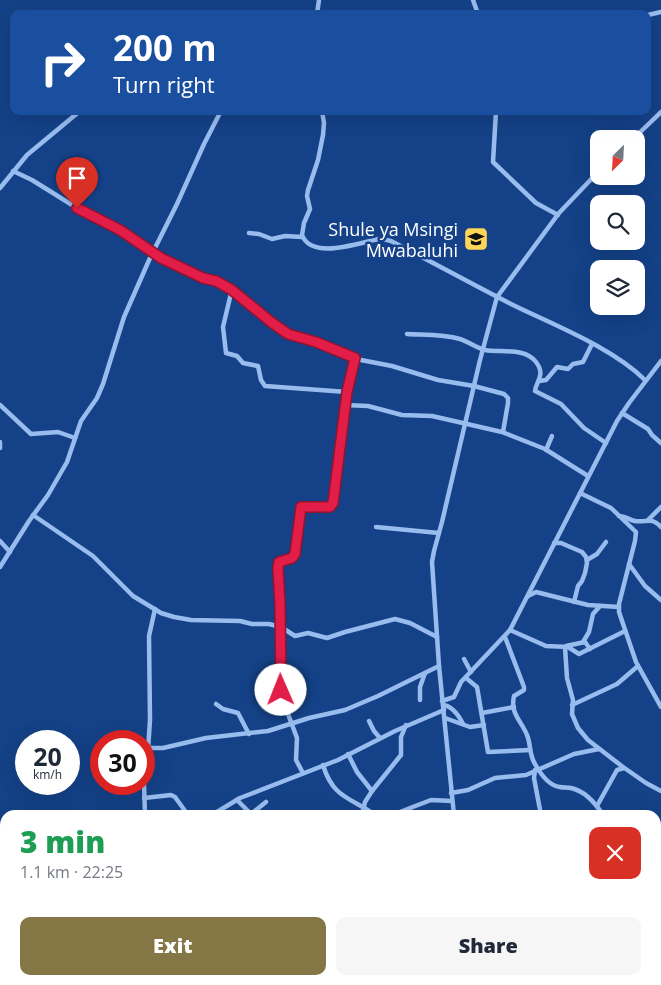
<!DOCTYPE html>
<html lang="en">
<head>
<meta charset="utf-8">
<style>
	body { margin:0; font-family:"Open Sans",sans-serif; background:#f6f6f7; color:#1f2937; height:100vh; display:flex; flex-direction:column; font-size:19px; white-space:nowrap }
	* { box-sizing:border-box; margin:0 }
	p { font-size:16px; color:#747a83 }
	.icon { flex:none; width:28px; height:28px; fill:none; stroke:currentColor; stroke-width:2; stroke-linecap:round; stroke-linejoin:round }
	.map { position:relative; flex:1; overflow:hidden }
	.panel { position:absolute; left:0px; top:810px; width:661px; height:175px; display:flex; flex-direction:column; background:#fff; border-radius:15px 15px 0 0; box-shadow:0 5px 20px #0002 }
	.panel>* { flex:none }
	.guide { position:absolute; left:10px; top:10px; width:641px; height:105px; border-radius:10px; box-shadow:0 5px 20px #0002; background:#1a4fa0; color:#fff; overflow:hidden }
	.needle { width:32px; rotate:204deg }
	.fabs { position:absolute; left:590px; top:130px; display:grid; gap:10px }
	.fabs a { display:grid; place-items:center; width:55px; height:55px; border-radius:10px; background:#fff; box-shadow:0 5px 20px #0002; font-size:25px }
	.speed { position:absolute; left:15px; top:730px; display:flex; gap:10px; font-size:25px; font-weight:700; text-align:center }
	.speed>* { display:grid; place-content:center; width:65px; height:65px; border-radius:50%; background:#fff; box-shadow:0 5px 20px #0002; line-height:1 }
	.speed small { font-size:12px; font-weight:400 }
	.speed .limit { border:8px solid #d22; background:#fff; color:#111 }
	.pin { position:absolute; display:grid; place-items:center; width:42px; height:42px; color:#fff; margin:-51px -21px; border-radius:50% 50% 50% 0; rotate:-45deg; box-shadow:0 0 5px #0007 }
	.pin .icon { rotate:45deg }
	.me { position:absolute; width:55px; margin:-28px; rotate:359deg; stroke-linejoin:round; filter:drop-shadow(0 0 4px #0008) }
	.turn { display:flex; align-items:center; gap:18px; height:105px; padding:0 20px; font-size:22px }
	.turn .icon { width:65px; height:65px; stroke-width:2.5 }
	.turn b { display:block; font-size:35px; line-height:42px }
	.round { display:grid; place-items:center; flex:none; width:52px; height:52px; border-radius:10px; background:#f6f6f7 }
	.summary { display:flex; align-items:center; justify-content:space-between; height:85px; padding:0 20px }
	h1 { font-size:30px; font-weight:800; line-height:38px; color:#1e9e55 }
	.primary-button { display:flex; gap:10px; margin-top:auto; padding:10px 20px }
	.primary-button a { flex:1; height:58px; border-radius:10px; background:#847745; color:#fff; font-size:20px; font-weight:800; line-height:58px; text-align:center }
	.primary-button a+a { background:#f6f6f7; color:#1f2937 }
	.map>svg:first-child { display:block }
</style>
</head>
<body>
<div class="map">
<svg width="661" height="985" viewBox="0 0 661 985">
	<rect width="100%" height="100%" fill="#144187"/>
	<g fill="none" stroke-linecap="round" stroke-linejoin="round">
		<g stroke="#99bcef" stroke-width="4.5">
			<path d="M473,0L478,14"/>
			<path d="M317,14L319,0"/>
			<path d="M648,15L661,12"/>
			<path d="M322,111L324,123L323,135L318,160L308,190L307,196L310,209L304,223L302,235C312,261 361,242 379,239C383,239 387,240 391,241C432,262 472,284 513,305C554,325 613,348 645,380"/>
			<path d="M496,111L493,162L536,203L558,215"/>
			<path d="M633,139L661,112"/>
			<path d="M13,171L32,180L77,208L120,230L161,258L203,278L216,281L232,289L271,323L288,334L321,344L361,360L392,366L438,380L474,386L504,394L508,398V403L503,432"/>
			<path d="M0,188L27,155L80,111"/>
			<path d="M249,233L259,234L272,239L285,236L302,237"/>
			<path d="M232,289L223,327L226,353L237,356L243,363L258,366L261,380L265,386L347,392"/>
			<path d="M407,334C425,335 443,334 460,339C469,342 477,348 485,350C501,353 525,347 536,362C546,375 536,381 535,391L561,404L584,428L606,443"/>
			<path d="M539,381L546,380L557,367L568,369L573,364L583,362L592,344"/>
			<path d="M0,405L31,434L58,432L75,438"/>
			<path d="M345,405L368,406L402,415L432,416L502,432L545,449L588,476"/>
			<path d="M622,413L648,429L652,435L661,443"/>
			<path d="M0,442V448"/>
			<path d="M546,450L552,436"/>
			<path d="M580,493L611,508L636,532L635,541L619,604V612L636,662L661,707"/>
			<path d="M33,515L93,556L133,596L161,613L174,617L191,620L240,621L252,624H269L281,627L295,636L308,633L327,638L345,632L395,619L410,623L437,637"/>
			<path d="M619,516C626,516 629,520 635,521C647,523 651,516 661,527"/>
			<path d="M648,520L661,507"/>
			<path d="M376,527L439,533"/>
			<path d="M0,541L10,552"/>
			<path d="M554,543H561L582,552L586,557L587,563L585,573L582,581L578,586L574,602"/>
			<path d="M587,560L597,554L606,542"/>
			<path d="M629,564L645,586L661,600"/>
			<path d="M0,567L29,521L48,495L67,462L81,421L97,398L103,384L124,317L150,258L177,204L204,144L221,111"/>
			<path d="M528,596L536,592L588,605L619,607"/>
			<path d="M510,630L546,646L568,647L579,654L625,631"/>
			<path d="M505,637L524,687V690L514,696C510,714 521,720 527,735C531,744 529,755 535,764C540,773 549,786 560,787C563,788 568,787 571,788C585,791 596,804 603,815"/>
			<path d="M583,642L589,632L593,614L600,606"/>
			<path d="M566,646L585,642L590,649"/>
			<path d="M565,647L567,678L573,700L572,714L578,728L588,740L623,767L646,783L661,791"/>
			<path d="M464,659L471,672"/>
			<path d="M466,678L477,687L488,752L530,750"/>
			<path d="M420,700V687L425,673"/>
			<path d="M442,701L454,697L461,682L510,630L617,421L629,403L661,361"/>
			<path d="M216,704L223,709L238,713L249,734"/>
			<path d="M443,705C453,706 459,716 463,724"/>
			<path d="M572,705L617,684L638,666"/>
			<path d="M482,713L514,707"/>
			<path d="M445,718L470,727L484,725"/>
			<path d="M369,721L374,731L380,738"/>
			<path d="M148,750L150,720L149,636L155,609"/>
			<path d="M348,754L357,772L372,791"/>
			<path d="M323,765C333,798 350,797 375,815"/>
			<path d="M535,770L534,778L541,815"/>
			<path d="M303,773L296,760L297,738L282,698L280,604L278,568L279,563L292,558L295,554L301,507H330L333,503L347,392L355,358"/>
			<path d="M144,778L145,757L150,748H163L206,738L268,731L309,718L345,710L378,696L439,666"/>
			<path d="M144,784L145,815"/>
			<path d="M451,793L468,790L495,778L526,775L574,754L599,749"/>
			<path d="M144,798L171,795L175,797L188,815"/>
			<path d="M237,800L251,814L266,802"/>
			<path d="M597,806L617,770L624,768"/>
			<path d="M212,815L240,798L338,760L395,731L444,710"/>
			<path d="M362,815L365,802L372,791L401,755V737L406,725"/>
			<path d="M392,815L431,800L452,801"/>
			<path d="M454,815L439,666L432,562L434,551L442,522L480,360L497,297L559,213L599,171"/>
			<path d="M656,846L661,849"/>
			<path d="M656,874L661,866"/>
			<path d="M656,896L661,898"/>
			<path d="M0,963L5,960"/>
			<path d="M518,980L519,985"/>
			<path d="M647,980L654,985"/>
		</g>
	</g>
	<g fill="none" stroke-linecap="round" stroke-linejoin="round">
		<defs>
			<path id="route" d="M77,208L120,230L161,258L203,278L216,281L232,290L271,322L288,334L316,342L355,358L347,392L333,503L330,507H301L295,554L292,558L279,562L278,568L280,604L281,690"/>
		</defs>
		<use href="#route" stroke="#92132f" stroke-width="12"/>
		<use href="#route" stroke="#e11d48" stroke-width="9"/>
	</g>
	<defs>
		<symbol id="school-square" viewBox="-11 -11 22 22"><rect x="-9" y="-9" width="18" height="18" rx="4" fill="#ffd657" stroke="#144187"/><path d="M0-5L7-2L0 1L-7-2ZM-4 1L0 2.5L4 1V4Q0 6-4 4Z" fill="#111"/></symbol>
	</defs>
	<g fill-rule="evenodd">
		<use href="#school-square" x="462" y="225" width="28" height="28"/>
	</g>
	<g text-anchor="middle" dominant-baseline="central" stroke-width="5" stroke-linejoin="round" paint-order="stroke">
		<g font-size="18" fill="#fff" stroke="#144187" text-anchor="end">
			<text x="458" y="229">Shule ya Msingi<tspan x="458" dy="21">Mwabaluhi</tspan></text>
		</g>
	</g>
</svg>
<div class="fabs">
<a><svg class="needle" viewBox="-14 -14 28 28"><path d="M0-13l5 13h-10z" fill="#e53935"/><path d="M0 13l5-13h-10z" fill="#747a83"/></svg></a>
<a><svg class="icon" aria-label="search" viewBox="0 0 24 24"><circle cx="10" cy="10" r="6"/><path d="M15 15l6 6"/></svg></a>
<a><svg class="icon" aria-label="layers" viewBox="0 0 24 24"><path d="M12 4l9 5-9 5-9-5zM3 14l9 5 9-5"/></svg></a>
</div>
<div class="speed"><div>20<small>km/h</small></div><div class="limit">30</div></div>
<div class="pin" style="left:77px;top:208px;background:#d93025"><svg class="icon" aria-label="arrive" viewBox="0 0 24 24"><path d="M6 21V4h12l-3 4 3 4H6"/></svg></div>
<svg class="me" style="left:281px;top:690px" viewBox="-20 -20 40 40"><circle r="19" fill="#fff"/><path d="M0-13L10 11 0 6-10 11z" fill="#e11d48"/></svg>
<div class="guide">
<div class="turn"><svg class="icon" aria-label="right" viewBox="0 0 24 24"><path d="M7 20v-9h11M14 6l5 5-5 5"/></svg><div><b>200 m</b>Turn right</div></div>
</div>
<section class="panel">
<div class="summary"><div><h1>3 min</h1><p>1.1 km · 22:25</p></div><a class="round" style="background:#d93025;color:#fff"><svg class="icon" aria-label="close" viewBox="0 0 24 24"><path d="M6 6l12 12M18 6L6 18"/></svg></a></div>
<div class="primary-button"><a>Exit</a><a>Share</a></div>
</section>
</div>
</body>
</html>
